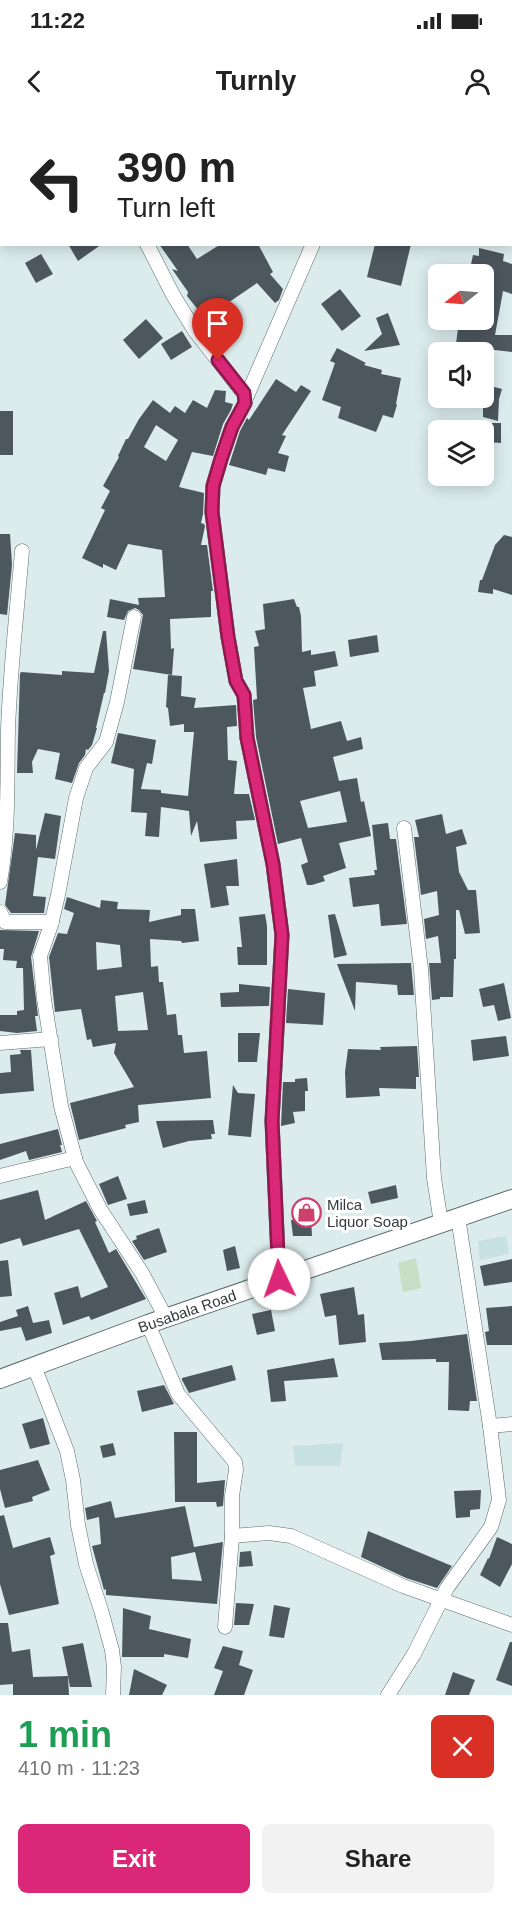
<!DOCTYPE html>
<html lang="en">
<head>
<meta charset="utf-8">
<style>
	body { margin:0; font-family:Arial,sans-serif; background:#f2f2f2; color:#222; height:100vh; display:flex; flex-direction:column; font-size:22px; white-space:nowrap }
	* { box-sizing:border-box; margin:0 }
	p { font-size:20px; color:#767676 }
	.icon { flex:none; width:33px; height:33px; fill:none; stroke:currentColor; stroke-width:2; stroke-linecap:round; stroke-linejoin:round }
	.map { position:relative; height:1575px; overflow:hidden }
	.drawer { display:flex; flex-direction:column; background:#fff; flex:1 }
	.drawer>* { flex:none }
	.top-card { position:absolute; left:0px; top:0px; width:513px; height:126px; box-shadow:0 3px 15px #0003; background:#fff; color:#222; overflow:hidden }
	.needle { width:39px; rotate:253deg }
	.buttons { position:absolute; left:428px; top:144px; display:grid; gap:12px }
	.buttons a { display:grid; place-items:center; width:66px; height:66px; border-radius:9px; background:#fff; box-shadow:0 3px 15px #0003; font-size:30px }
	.pin { position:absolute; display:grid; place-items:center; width:51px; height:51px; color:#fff; margin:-62px -26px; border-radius:50% 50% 50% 0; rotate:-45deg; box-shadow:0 0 6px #0007 }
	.pin .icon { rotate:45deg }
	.me { position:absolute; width:66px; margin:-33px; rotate:357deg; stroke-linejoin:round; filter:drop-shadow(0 0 4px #0008) }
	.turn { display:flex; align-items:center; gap:21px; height:126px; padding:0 18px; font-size:27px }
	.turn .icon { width:78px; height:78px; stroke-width:2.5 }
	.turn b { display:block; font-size:42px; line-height:51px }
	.round { display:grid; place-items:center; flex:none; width:63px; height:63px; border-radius:9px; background:#f2f2f2 }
	.headline { display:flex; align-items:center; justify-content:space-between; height:102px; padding:0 18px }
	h1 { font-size:36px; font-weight:600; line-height:45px; color:#1e9e55 }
	.action { display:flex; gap:12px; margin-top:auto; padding:12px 18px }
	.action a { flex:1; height:69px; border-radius:9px; background:#db2777; color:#fff; font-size:24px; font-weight:600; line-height:69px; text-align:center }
	.action a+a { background:#f2f2f2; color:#222 }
	.status { display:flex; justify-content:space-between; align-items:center; height:42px; padding:0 30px; background:#fff; direction:ltr }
	.status svg { height:16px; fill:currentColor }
	header { display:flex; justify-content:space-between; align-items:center; height:78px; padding:0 18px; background:#fff; font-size:27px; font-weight:600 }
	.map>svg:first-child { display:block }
</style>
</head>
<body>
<div class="status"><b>11:22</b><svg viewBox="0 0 49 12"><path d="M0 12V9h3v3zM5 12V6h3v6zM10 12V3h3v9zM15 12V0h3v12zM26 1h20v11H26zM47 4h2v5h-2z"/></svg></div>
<header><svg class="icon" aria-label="back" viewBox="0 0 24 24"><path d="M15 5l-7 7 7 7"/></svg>Turnly<svg class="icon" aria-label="person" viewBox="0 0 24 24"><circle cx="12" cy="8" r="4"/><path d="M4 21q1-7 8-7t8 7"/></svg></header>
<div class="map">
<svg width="512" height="1575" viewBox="0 0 512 1575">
	<rect width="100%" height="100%" fill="#dceced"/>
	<g fill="#c7e0e2">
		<path d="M506,1116L509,1134L480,1140L478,1121Z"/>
		<path d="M343,1323L340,1346H295L293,1326Z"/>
	</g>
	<path fill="#cadec5" d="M416,1138L421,1168L403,1172L398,1143Z"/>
	<g fill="#4d575e" fill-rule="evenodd">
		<path d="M68,124H102L78,141Z"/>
		<path d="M159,124H187L197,139L221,124H258L273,152L270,154L283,169L279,180L275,183L257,163L219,189L221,192L202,204L195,193L199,191L187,176L188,172L172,149L178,151Z"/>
		<path d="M375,124H411L401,166L367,157Z"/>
		<path d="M479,128L504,134L503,141L512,144V174L503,171L495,215H512V232L486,229L485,232H455L459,200H483V154H469L473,135L479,136Z"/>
		<path d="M41,134L53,154L36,163L25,143Z"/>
		<path d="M340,169L361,196L342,211L321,184Z"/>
		<path d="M388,193L400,225L364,231L382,214L376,198Z"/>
		<path d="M146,199L163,218L139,239L123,220Z"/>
		<path d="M182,211L192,227L171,240L161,224Z"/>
		<path d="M337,228L366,243L364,245L382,250L381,254L401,258L396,284L397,285L393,298L383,295L376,312L338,298L341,287L322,280L335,243L330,241Z"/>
		<path d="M276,259L296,272L301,265L311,271L282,315L286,316L278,333L289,336L285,352L268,348L266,355L229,345L240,311L247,298L249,300Z"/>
		<path d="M483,264L502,269L499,279L498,301L483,297Z"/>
		<path d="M215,270L226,271L225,282L233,284L231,290L223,304L213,336L192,332L179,367L204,373L203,394L201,403L204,404L205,406L201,425H207L213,471H211V497L170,499L171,529L174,528L172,555L133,549L143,495L139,490L135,488L128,491L124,500L107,497L110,479L139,485L138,478L165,477L162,430L128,424L116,450L103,444V448L82,438L105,390L101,388L110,371L103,366L119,337L118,336L126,319H128L139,299L153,280L170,293L175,286L185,293L193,280L207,288ZM156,305L178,320L166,341L144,327Z"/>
		<rect x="0" y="291" width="13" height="44"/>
		<path d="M489,303H501V323L488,322Z"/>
		<path d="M0,414H10L12,445L7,495L0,494Z"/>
		<path d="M504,415L512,417V475L493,469V474L478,472L480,460H482L495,425Z"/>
		<path d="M294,479L297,487H299L301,496L302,532L311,530V535L335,531L338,546L314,551L316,566L303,568L311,609L341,601L347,621L361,617L363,629L333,637L339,661L357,658L361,682L364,681L371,716L339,723L346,748L323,756L325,761L312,765H307L301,745L308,742L301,718L278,724L256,617L253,580L257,579L254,527L259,526L255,511L265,509L263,484ZM340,671L347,702L308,708L300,681Z"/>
		<path d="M103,511H106L109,551L105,573H104L96,608H97L92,625L88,630L86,629L85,635L79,643L72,663L55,659L60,633L38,629L32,642L33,653H17L20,554L21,552L62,555V551L94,553Z"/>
		<path d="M377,515L379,532L350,537L348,520Z"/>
		<path d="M168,555L182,556L181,576L196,578L194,588L236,585L237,606L227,607L228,640L237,641L234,674H249L255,700L236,701L237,719L200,722L197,701L191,716L189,691L161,687L159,717L145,716L147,693L131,692L134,649L111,643L118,613L156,620L152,644L147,643L141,669L161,670V673L188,676L194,612H184V604L170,606L168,588L166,587Z"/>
		<path d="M45,693L61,696L55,739L38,737L33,776L46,777L44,793H11L5,785L15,713L36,715V730Z"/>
		<path d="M442,694L446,714L462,709L467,724L456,727L459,752L468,770H476L480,813L465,814L459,790H456V839H454L453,877H440V879L432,880L429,843H441L438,816L426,819L424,799L439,795L437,771L421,775L414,717H419L415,700Z"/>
		<path d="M388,703L390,719H396L407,804L381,806L379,784L353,787L349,758L375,755L374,750H377L372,705Z"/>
		<path d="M237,739L239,766H226L229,785L211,788L204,744Z"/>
		<path d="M67,777L100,788L101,780L118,782L117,789L150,790L149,802L181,795V789H195L199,821L182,823L181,821L150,819L151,847L158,846L159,862H163L167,895L176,894L178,915H182L184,933L207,931L211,978L138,985L139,1002L125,1005L126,1008L79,1020L70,983L134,967L114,933L116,923L93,927L91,919L87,920L81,889L55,892L49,837L58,813L67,814L74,793L64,789ZM96,822L120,825L122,847L97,850ZM143,872L148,910L118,911L115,876Z"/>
		<path d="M265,794L267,806V845H238L237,827H242L239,797Z"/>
		<path d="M335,794L347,835L334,838L328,795Z"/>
		<path d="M0,810L39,811L31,837L38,896H35L37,911L17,913L0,911V895H17V891L24,890L23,848H16L17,841L3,840L4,829H0Z"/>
		<path d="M411,843L414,875H398L397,865L356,862L355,891L337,844Z"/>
		<path d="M504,863L511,898L498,901L494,885L483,887L479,869Z"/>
		<path d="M239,864L270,867L269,886L221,887L220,873L239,872Z"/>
		<path d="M288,869L325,873L323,905L286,903Z"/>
		<path d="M238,913H260L257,942H238Z"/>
		<path d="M506,916L509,936L473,941L471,920Z"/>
		<path d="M417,926L419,957H416V969L379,968L380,976L346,978L345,952L348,929L381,930L380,927Z"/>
		<path d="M20,930H31L34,971L0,974V953L11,952L10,935L21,934Z"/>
		<path d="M307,958L308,971H305V991L293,992L295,1003L281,1006L283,962H295V959Z"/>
		<path d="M233,965L238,973L255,974L251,1017L228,1015Z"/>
		<path d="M213,1000L215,1014H211L212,1019L189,1021L163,1028L156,1001Z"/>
		<path d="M58,1009L62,1025H60L62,1032L29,1040L26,1031L0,1040V1024Z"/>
		<path d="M118,1056L127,1079L108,1085L99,1064Z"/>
		<path d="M396,1065L398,1078L371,1084L368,1072Z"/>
		<path d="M38,1070L45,1100L86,1081L97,1101L95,1102L109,1133L116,1129L146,1179L91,1200L89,1196L63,1205L54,1173L78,1166L81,1178L108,1167L79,1109L23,1126L20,1118L0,1124V1080Z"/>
		<path d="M145,1080L148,1093L130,1096L127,1084Z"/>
		<path d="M311,1097L312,1116H293L291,1100Z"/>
		<path d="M159,1108L167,1132L144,1140L132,1121L137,1119L136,1116Z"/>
		<path d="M235,1126L240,1148L227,1151L223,1130Z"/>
		<path d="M512,1139V1162L484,1166L480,1146Z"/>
		<path d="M8,1140L12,1176L0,1177V1141Z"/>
		<path d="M354,1167L358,1195L364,1194L366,1222L339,1225L336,1195L325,1197L320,1174Z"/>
		<path d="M28,1186L33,1203L49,1200L52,1213L26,1221L21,1207L0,1211V1202L18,1196L16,1190Z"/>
		<path d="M512,1186V1225H487L485,1212L489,1211L486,1188Z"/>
		<path d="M271,1190L275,1211L257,1215L252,1194Z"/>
		<path d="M467,1214L477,1281H470L469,1291L448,1290L449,1242H436V1239L382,1240L379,1223L411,1221Z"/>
		<path d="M334,1238L338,1257L284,1261L286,1281L271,1282L267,1250Z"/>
		<path d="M232,1245L236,1260L189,1273L182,1260V1258Z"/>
		<path d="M164,1265L174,1284L142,1292L137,1271Z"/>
		<path d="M43,1298L50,1324L30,1329L22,1304Z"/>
		<path d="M174,1312H197V1363L225,1360L223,1386L217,1387L216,1382H175Z"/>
		<path d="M113,1323L116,1335L103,1338L100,1326Z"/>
		<path d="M38,1340L50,1370L32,1377L33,1381L5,1388L0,1369V1350Z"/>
		<path d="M481,1370L480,1389L470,1390V1397L456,1398L454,1371Z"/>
		<path d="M111,1381L115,1398L185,1386L194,1427L223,1422L217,1484L106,1475V1469L104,1470L92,1426L101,1424L99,1397L87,1400L85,1388ZM195,1432L202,1461L172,1459L171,1437Z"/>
		<path d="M4,1395L13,1428L50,1417L55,1434L50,1436L59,1484L9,1495L0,1464V1396Z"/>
		<path d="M368,1411L452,1446L437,1468L406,1458L361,1437Z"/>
		<path d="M497,1417L512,1424V1444L500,1467L480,1455L488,1438L489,1439Z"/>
		<path d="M251,1431L253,1446L239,1447L240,1432Z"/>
		<path d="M236,1483L254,1484L249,1505H234Z"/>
		<path d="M274,1485L290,1488L284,1518L269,1516Z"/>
		<path d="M123,1488L151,1496L149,1509L191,1519L188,1538L164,1534V1537H122Z"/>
		<path d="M0,1503H8L12,1532L30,1529L33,1557L68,1556L62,1527L83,1523L92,1567H70L68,1556L69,1575H13V1564L0,1565Z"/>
		<path d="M510,1522H512V1566L496,1560Z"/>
		<path d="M223,1526L243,1531L239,1545L253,1550L244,1575H214L223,1551L214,1548Z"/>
		<path d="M134,1549L167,1565L162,1575H129Z"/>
		<path d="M453,1552L475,1560L469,1575H445Z"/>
	</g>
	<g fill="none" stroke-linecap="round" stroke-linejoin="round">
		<defs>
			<g id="street">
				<path d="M367,2L368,0"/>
				<path d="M147,124L173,175L195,211L244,274L246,278"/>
				<path d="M134,497L117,582L106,622L86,648L76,678L58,775L51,805L40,836L44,879L61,986L76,1042L100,1089L142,1153L166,1198"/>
				<path d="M404,708L421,849L434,1058L441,1103"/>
				<path d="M0,762C9,711 7,662 8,610C10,551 17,491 22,431"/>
				<path d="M0,792L5,802H52"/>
				<path d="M0,923L51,919"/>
				<path d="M0,1056L75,1038"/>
				<path d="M279,1159L272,1001L282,815L273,744L247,618L244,575L236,561L228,517L212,392L213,366L221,339L232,307L245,283L246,278L313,124"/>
				<path d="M148,1204L178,1274L235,1342L236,1350L232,1376V1416L225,1507"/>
				<path d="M34,1246L67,1331L73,1360L78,1405L86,1444L101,1490L112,1530L114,1547L113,1575"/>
				<path d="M490,1306L512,1304"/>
				<path d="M232,1416L269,1413L291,1416L403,1466L512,1505"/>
				<path d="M388,1575L414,1534L447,1468L491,1407L499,1380L490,1306L458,1097"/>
			</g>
			<path id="secondary" d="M0,1259L148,1204L512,1079"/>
		</defs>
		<use href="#street" stroke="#5e6c6d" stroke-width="15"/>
		<use href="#secondary" stroke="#5e6c6d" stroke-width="20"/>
		<use href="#street" stroke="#fff" stroke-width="14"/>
		<use href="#secondary" stroke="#fff" stroke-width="18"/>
	</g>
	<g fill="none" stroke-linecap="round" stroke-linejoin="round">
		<defs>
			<path id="route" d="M218,240L244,273L245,283L232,307L221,339L213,366L212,392L228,517L236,561L244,575L247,618L273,744L282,815L272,1001L279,1159"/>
		</defs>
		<use href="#route" stroke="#8e194d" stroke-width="15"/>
		<use href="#route" stroke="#db2777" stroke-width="10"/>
	</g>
	<defs>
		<symbol id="shop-ring" viewBox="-11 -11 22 22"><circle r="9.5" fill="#fff" stroke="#cd406c" stroke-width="1.5"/><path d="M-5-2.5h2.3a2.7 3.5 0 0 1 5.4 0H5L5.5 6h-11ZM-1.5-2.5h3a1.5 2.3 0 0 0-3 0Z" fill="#cd406c"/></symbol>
	</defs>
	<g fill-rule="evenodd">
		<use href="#shop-ring" x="290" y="1076" width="33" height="33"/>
	</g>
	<g text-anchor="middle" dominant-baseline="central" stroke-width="6" stroke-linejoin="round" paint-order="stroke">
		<g font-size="15" fill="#343a3b" stroke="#fff" text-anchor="start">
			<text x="327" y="1084">Milca<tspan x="327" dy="17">Liquor Soap</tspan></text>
		</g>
		<g font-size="15" fill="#343a3b" stroke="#fff">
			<text transform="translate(187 1191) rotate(-19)">Busabala Road</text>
		</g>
	</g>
</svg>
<div class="buttons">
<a><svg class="needle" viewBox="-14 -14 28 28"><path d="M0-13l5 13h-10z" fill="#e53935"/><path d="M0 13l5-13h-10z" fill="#767676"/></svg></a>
<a><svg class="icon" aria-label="sound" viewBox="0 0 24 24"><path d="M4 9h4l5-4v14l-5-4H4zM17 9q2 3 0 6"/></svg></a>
<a><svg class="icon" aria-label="layers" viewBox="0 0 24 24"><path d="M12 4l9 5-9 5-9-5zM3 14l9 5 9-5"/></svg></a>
</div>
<div class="pin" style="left:218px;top:240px;background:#d93025"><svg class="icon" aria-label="arrive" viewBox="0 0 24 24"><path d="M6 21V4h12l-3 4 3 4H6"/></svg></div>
<svg class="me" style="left:279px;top:1159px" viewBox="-20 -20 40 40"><circle r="19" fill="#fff"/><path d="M0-13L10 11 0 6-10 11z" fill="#db2777"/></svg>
<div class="top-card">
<div class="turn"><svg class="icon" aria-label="left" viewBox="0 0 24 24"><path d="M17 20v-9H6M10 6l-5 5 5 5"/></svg><div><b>390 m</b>Turn left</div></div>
</div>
</div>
<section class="drawer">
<div class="headline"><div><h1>1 min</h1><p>410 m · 11:23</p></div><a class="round" style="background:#d93025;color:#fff"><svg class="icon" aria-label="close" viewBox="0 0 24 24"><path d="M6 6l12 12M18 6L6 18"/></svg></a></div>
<div class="action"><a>Exit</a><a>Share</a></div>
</section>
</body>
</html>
